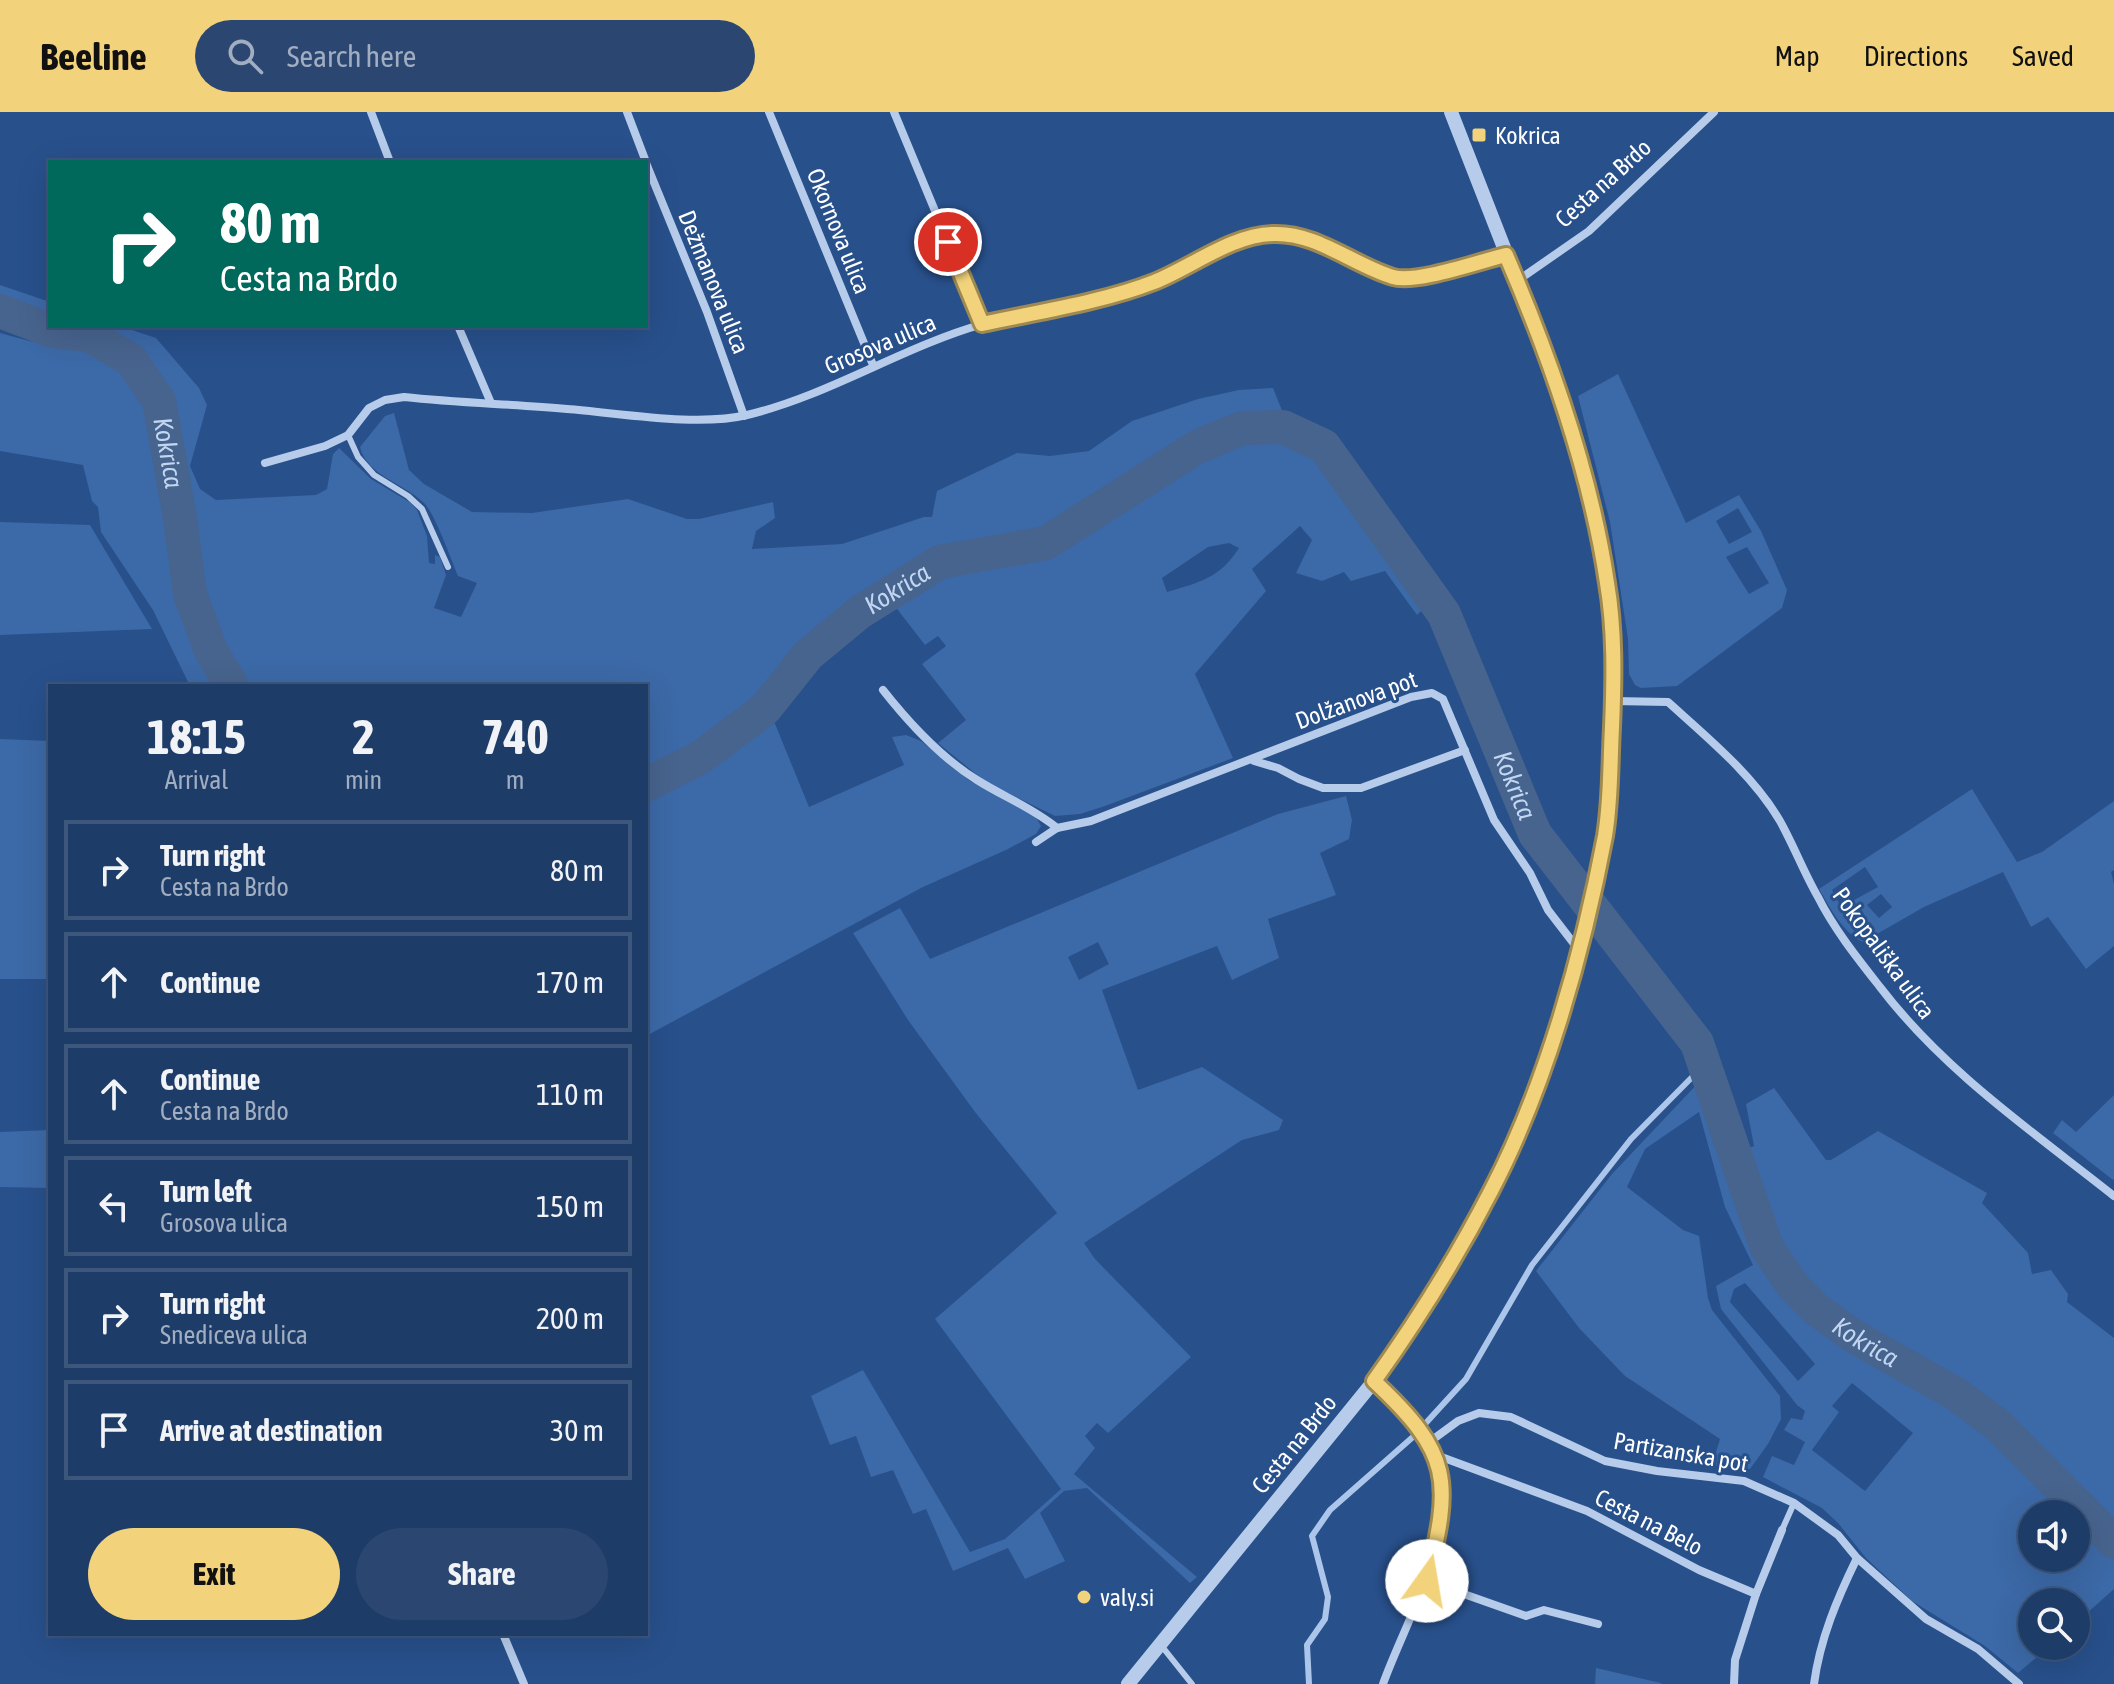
<!DOCTYPE html>
<html lang="en">
<head>
<meta charset="utf-8">
<style>
	body { margin:0; font-family:"Asap Condensed",sans-serif; background:#2b4771; color:#f1f3f6; height:100vh; display:flex; flex-direction:column; font-size:30px; white-space:nowrap }
	* { box-sizing:border-box; margin:0 }
	p { font-size:26px; color:#a1adc0 }
	.icon { flex:none; width:44px; height:44px; fill:none; stroke:currentColor; stroke-width:2; stroke-linecap:round; stroke-linejoin:round }
	.map { position:relative; flex:1; overflow:hidden }
	.side { position:absolute; left:48px; top:572px; width:600px; height:952px; display:flex; flex-direction:column; background:#1e3c68; border-radius:0px; box-shadow:0 8px 32px #0002,0 0 0 2px #3c567c }
	.side>* { flex:none }
	.hud { position:absolute; left:48px; top:48px; width:600px; height:168px; border-radius:0px; box-shadow:0 8px 32px #0002,0 0 0 2px #3c567c; background:#00695c; color:#fff; overflow:hidden }
	.buttons { position:absolute; left:2018px; top:1388px; display:grid; gap:16px }
	.buttons a { display:grid; place-items:center; width:72px; height:72px; border-radius:50%; background:#1e3c68; box-shadow:0 8px 32px #0002,0 0 0 2px #3c567c; font-size:40px }
	.pin { position:absolute; display:grid; place-items:center; width:68px; height:68px; color:#fff; margin:-34px; border:4px solid #fff; border-radius:50%; box-shadow:0 2px 8px #0007 }
	.me { position:absolute; width:88px; margin:-44px; rotate:13deg; stroke-linejoin:round; filter:drop-shadow(0 0 6px #0008) }
	.turn { display:flex; align-items:center; gap:28px; height:168px; padding:0 40px; font-size:36px }
	.turn .icon { width:104px; height:104px; stroke-width:2.5 }
	.turn b { display:block; font-size:56px; line-height:68px }
	.eta { display:flex; justify-content:space-evenly; align-items:center; height:136px; text-align:center }
	.eta b { font-size:48px; font-weight:700; line-height:56px }
	.primary-button { display:flex; gap:16px; margin-top:auto; padding:16px 40px }
	.primary-button a { flex:1; height:92px; border-radius:48px; background:#f2d37c; color:#111; font-size:32px; font-weight:700; line-height:92px; text-align:center }
	.primary-button a+a { background:#2b4771; color:#f1f3f6 }
	ul { padding:0; list-style:none }
	li { display:flex; align-items:center; gap:24px; height:100px; margin:0 16px 12px; padding:0 24px; border:4px solid #3c567c; border-radius:0px }
	li div { flex:1 }
	li b { display:block; font-size:30px }
	li em { font-style:normal }
	header { display:flex; align-items:center; gap:48px; box-sizing:border-box; height:112px; padding:0 40px; background:#f2d37c; color:#111 }
	header strong { font-size:38px }
	nav { display:flex; gap:44px; margin-inline-start:auto; font-size:28px }
	.search { width:560px; height:72px; background:#2b4771; display:flex; align-items:center; gap:20px; box-sizing:border-box; padding:0 28px; border-radius:44px; color:#a1adc0; font-size:30px }
	.map>svg:first-child { display:block }
</style>
</head>
<body>
<header>
<strong>Beeline</strong>
<div class="search"><svg class="icon" aria-label="search" viewBox="0 0 24 24"><circle cx="10" cy="10" r="6"/><path d="M15 15l6 6"/></svg>Search here</div>
<nav><a>Map</a><a>Directions</a><a>Saved</a></nav>
</header>
<div class="map">
<svg width="2114" height="1572" viewBox="0 0 2114 1572">
	<rect width="100%" height="100%" fill="#28508b"/>
	<g fill="#3c69a7" fill-rule="evenodd">
		<path d="M0,173L50,190V203L34,199L0,182Z"/>
		<path d="M92,214H120L156,226L199,276L207,293L190,354L200,377L216,388L316,383L327,377L333,342L339,336L371,367L411,391L417,398L427,424L429,451L435,452V443L440,445L446,463L434,496L461,505L477,471L458,464C451,447 435,402 424,391C404,371 367,364 360,335L385,304L394,301L409,358L424,372L472,400L532,401L628,387L687,407H699L773,390L775,406L756,419L752,437L842,432L924,405H932L937,379L1017,341L1050,344L1089,339L1132,309L1198,287L1239,278L1273,276L1285,306L1263,307L1221,317L1191,331L1157,356L1041,425L1020,433L941,441L900,462L816,524L749,602L681,642L668,655L646,665V574H246L201,502L188,404L164,279L142,240Z"/>
		<path d="M0,221C19,226 40,233 60,234C75,235 86,234 101,241C180,281 164,396 178,468C182,493 190,522 201,544C207,554 215,564 222,574H190L153,498L101,420L98,395L92,389L83,353L0,339Z"/>
		<path d="M1618,262L1686,411L1739,383L1761,419L1787,478L1782,496L1677,574L1641,576L1635,573L1629,562L1628,527L1610,410L1578,284ZM1738,396L1752,420L1729,432L1716,409ZM1747,435L1769,471L1749,482L1726,445Z"/>
		<path d="M1268,321L1297,332L1316,343L1335,363L1384,433L1422,498L1417,503L1385,459L1351,469L1344,460L1322,469L1296,461L1312,428L1300,414L1252,457L1266,479L1195,562L1233,646L1105,694L1080,702L1055,704L987,671L938,631L966,608L922,552L946,534L938,524L925,533L894,493L958,455L1023,443L1068,426L1180,353L1244,324ZM1229,431L1239,436C1220,466 1200,470 1167,480L1162,466L1208,435Z"/>
		<path d="M0,410L90,413L152,517L0,523Z"/>
		<path d="M771,602L809,695L904,653L892,625L906,623L921,629L970,669L1030,701L1037,707L1041,714L1036,722L1006,738L923,775L646,924V681C692,667 738,637 771,602Z"/>
		<path d="M0,627L50,629V867H0Z"/>
		<path d="M1972,677L2017,750L2042,740L2114,689V758L2111,760L2114,772V834L2086,857L2048,805L2031,815L2003,760L1924,795L1863,830C1842,820 1831,797 1819,777ZM1865,755L1878,775L1841,795L1832,778ZM1881,782L1892,795L1879,806L1867,793Z"/>
		<path d="M1346,684L1352,708L1349,727L1320,741L1336,783L1268,807L1279,846L1232,868L1217,834L1102,878L1138,978L1202,955L1283,1008L1279,1018L1242,1028L1084,1131L1095,1147L1191,1245L1108,1321L1097,1311L1085,1324L1095,1336L1074,1362L1197,1465L1190,1471L1087,1376L1064,1379L1040,1401L1065,1449L1025,1467L1008,1436L953,1459L926,1397L913,1402L893,1358L871,1365L856,1324L830,1333L811,1284L863,1258L970,1440L1005,1427L1061,1377L935,1207L1057,1101L975,1000L908,908L853,821L900,796L930,847L1278,702ZM1098,830L1109,852L1079,868L1068,845Z"/>
		<path d="M1701,968C1720,1007 1727,1049 1741,1089C1752,1124 1772,1162 1797,1189C1844,1241 1911,1258 1964,1298C1979,1309 1990,1324 2003,1336C2014,1346 2026,1352 2037,1362C2064,1386 2089,1414 2114,1439V1477L2076,1511V1490H2032V1534H2050L2018,1561L1985,1534L1912,1489L1866,1446L1838,1411L1822,1396L1763,1365L1772,1344L1794,1353L1805,1330L1784,1318L1791,1306L1802,1308L1805,1299L1797,1293L1721,1197L1716,1174L1753,1153L1725,1095L1699,1000L1645,1037L1627,1075L1683,1118L1699,1124L1708,1186L1712,1198L1780,1284L1781,1307L1768,1332L1750,1357L1712,1353L1720,1327L1625,1264L1579,1216L1536,1159L1612,1062ZM1745,1171L1815,1252L1798,1269L1730,1190L1734,1177ZM1852,1271L1913,1321L1865,1379L1812,1338L1839,1300L1832,1294ZM2032,1402H2076V1446H2032Z"/>
		<path d="M1774,976L1826,1048H1831L1878,1019L1987,1081L1982,1091L2028,1141L2032,1162L2051,1158L2068,1182L2067,1190L2114,1226V1422L2055,1364L2005,1307L1956,1272L1866,1225L1819,1188L1795,1164L1775,1131L1757,1091L1748,1036L1754,1034L1746,992Z"/>
		<path d="M2114,983V1067L2113,1068L2053,1021L2062,1008L2076,1020Z"/>
		<path d="M50,1018V1076L0,1075V1020Z"/>
		<path d="M1596,1556L1661,1571V1572H1595Z"/>
	</g>
	<g fill="none" stroke-linecap="round" stroke-linejoin="round">
		<path stroke="#abc6ea" stroke-width="6" d="M1309,1572L1307,1533L1325,1507L1328,1485L1312,1424L1330,1398L1414,1324L1466,1267L1532,1153L1631,1027L1705,952"/>
		<g stroke="#47648e" stroke-width="34">
			<path id="s1" d="M0,199L52,219L89,223L131,248L159,289L180,406L190,482L211,539L232,574"/>
			<path id="s2" d="M646,673L701,645L765,597L808,543L860,500L940,450L1046,431L1197,335L1242,316L1283,315L1324,334L1444,502L1535,722L1697,931L1767,1136L1793,1174L1817,1198L1855,1225L1956,1282L1998,1313L2114,1430"/>
		</g>
		<g stroke="#b6ccea" stroke-width="6">
			<path d="M348,323L358,345L374,363L408,384L422,397L448,455"/>
			<path d="M1782,1418L1794,1391"/>
			<path d="M1160,1532L1192,1572"/>
		</g>
		<g stroke="#b6ccea" stroke-width="8">
			<path d="M371,0L390,50"/>
			<path d="M627,0L646,50"/>
			<path d="M769,0L873,253"/>
			<path d="M894,0L982,212"/>
			<path d="M646,51L707,200L744,304"/>
			<path d="M1517,169L1589,119L1714,0"/>
			<path d="M458,214L491,291"/>
			<path d="M265,351L325,334L348,323L369,296L385,288L404,285C459,291 513,292 567,297C620,301 697,315 747,303C830,283 902,235 983,212C1039,196 1099,191 1153,170C1193,155 1227,127 1270,122C1314,117 1354,156 1394,165C1419,171 1480,149 1506,143"/>
			<path d="M883,578C909,611 940,645 977,668C1004,685 1033,696 1057,716"/>
			<path d="M1613,589L1668,590C1708,626 1753,663 1780,709C1794,734 1804,761 1818,785C1834,817 1858,847 1880,875C1944,959 2032,1019 2114,1084"/>
			<path d="M1254,649L1278,656L1299,667L1323,676H1361L1465,638"/>
			<path d="M1036,730L1057,716L1091,709L1411,585L1432,581L1443,587L1494,708L1530,761L1548,798L1578,837"/>
			<path d="M1374,1269C1397,1291 1423,1314 1436,1344C1465,1409 1405,1510 1383,1572"/>
			<path d="M1428,1331L1458,1309L1479,1301L1511,1305L1605,1349L1657,1359L1744,1369L1794,1391L1838,1423L1857,1446L1926,1507L1978,1537L2019,1572"/>
			<path d="M1436,1343L1587,1399L1699,1458L1756,1482L1735,1548L1734,1572"/>
			<path d="M1427,1469L1526,1504L1544,1498L1598,1512"/>
			<path d="M1756,1482L1782,1418"/>
			<path d="M503,1522L524,1572"/>
			<path d="M1814,1572C1820,1527 1837,1487 1857,1446"/>
		</g>
		<path stroke="#b6ccea" stroke-width="14" d="M1128,1572L1374,1269L1414,1213L1492,1078L1521,1012L1556,916L1578,838L1605,722L1610,675L1612,546L1608,474L1593,392L1560,289L1517,169L1451,0"/>
	</g>
	<g fill="none" stroke-linecap="round" stroke-linejoin="round">
		<defs>
			<path id="route" d="M948,130L982,212C1037,200 1103,190 1154,170C1192,155 1231,123 1273,122C1316,120 1353,153 1393,165C1416,172 1480,149 1506,143C1549,243 1591,363 1607,471C1615,518 1614,568 1612,615C1610,651 1611,688 1605,724C1583,840 1546,974 1491,1079C1457,1145 1417,1209 1374,1269C1452,1342 1452,1368 1427,1469"/>
		</defs>
		<use href="#route" stroke="#9d8951" stroke-width="20"/>
		<use href="#route" stroke="#f2d37c" stroke-width="14"/>
	</g>
	<g fill="#f2d37c" stroke="#28508b" stroke-width="3">
		<rect x="1471" y="15" width="16" height="16" rx="4"/>
		<circle cx="1084" cy="1485" r="8"/>
	</g>
	<g text-anchor="middle" dominant-baseline="central" stroke-width="6" stroke-linejoin="round" paint-order="stroke">
		<g font-size="24" fill="#fff" stroke="#28508b" text-anchor="start">
			<text x="1495" y="23">Kokrica</text>
			<text x="1100" y="1485">valy.si</text>
		</g>
		<g font-size="24" fill="#fff" stroke="#28508b">
			<text transform="translate(1603 71) rotate(-42)">Cesta na Brdo</text>
			<text transform="translate(839 119) rotate(68)">Okornova ulica</text>
			<text transform="translate(714 170) rotate(68)">Dežmanova ulica</text>
			<text transform="translate(880 232) rotate(-23)">Grosova ulica</text>
			<text transform="translate(1356 588) rotate(-20)">Dolžanova pot</text>
			<text transform="translate(1884 841) rotate(54)">Pokopališka ulica</text>
			<text transform="translate(1294 1332) rotate(-51)">Cesta na Brdo</text>
			<text transform="translate(1681 1340) rotate(10)">Partizanska pot</text>
			<text transform="translate(1649 1410) rotate(27)">Cesta na Belo</text>
		</g>
		<g font-size="26" font-style="italic" fill="#c2d6f1" stroke="#28508b">
			<text stroke="none"><textPath href="#s1" startOffset="244">Kokrica</textPath></text>
			<text stroke="none"><textPath href="#s2" startOffset="322">Kokrica</textPath></text>
			<text stroke="none"><textPath href="#s2" startOffset="1186">Kokrica</textPath></text>
			<text stroke="none"><textPath href="#s2" startOffset="1858">Kokrica</textPath></text>
		</g>
	</g>
</svg>
<div class="buttons">
<a><svg class="icon" aria-label="sound" viewBox="0 0 24 24"><path d="M4 9h4l5-4v14l-5-4H4zM17 9q2 3 0 6"/></svg></a>
<a><svg class="icon" aria-label="search" viewBox="0 0 24 24"><circle cx="10" cy="10" r="6"/><path d="M15 15l6 6"/></svg></a>
</div>
<div class="pin" style="left:948px;top:130px;background:#d93025"><svg class="icon" aria-label="arrive" viewBox="0 0 24 24"><path d="M6 21V4h12l-3 4 3 4H6"/></svg></div>
<svg class="me" style="left:1427px;top:1469px" viewBox="-20 -20 40 40"><circle r="19" fill="#fff"/><path d="M0-13L10 11 0 6-10 11z" fill="#f2d37c"/></svg>
<div class="hud">
<div class="turn"><svg class="icon" aria-label="right" viewBox="0 0 24 24"><path d="M7 20v-9h11M14 6l5 5-5 5"/></svg><div><b>80 m</b>Cesta na Brdo</div></div>
</div>
<section class="side">
<div class="eta">
<div><b>18:15</b><p>Arrival</p></div>
<div><b>2</b><p>min</p></div>
<div><b>740</b><p>m</p></div>
</div>
<ul>
<li><svg class="icon" aria-label="right" viewBox="0 0 24 24"><path d="M7 20v-9h11M14 6l5 5-5 5"/></svg><div><b>Turn right</b><p>Cesta na Brdo</p></div><em>80 m</em></li>
<li><svg class="icon" aria-label="ahead" viewBox="0 0 24 24"><path d="M12 20V5M6 11l6-6 6 6"/></svg><div><b>Continue</b></div><em>170 m</em></li>
<li><svg class="icon" aria-label="ahead" viewBox="0 0 24 24"><path d="M12 20V5M6 11l6-6 6 6"/></svg><div><b>Continue</b><p>Cesta na Brdo</p></div><em>110 m</em></li>
<li><svg class="icon" aria-label="left" viewBox="0 0 24 24"><path d="M17 20v-9H6M10 6l-5 5 5 5"/></svg><div><b>Turn left</b><p>Grosova ulica</p></div><em>150 m</em></li>
<li><svg class="icon" aria-label="right" viewBox="0 0 24 24"><path d="M7 20v-9h11M14 6l5 5-5 5"/></svg><div><b>Turn right</b><p>Snediceva ulica</p></div><em>200 m</em></li>
<li><svg class="icon" aria-label="arrive" viewBox="0 0 24 24"><path d="M6 21V4h12l-3 4 3 4H6"/></svg><div><b>Arrive at destination</b></div><em>30 m</em></li>
</ul>
<div class="primary-button"><a>Exit</a><a>Share</a></div>
</section>
</div>
</body>
</html>
